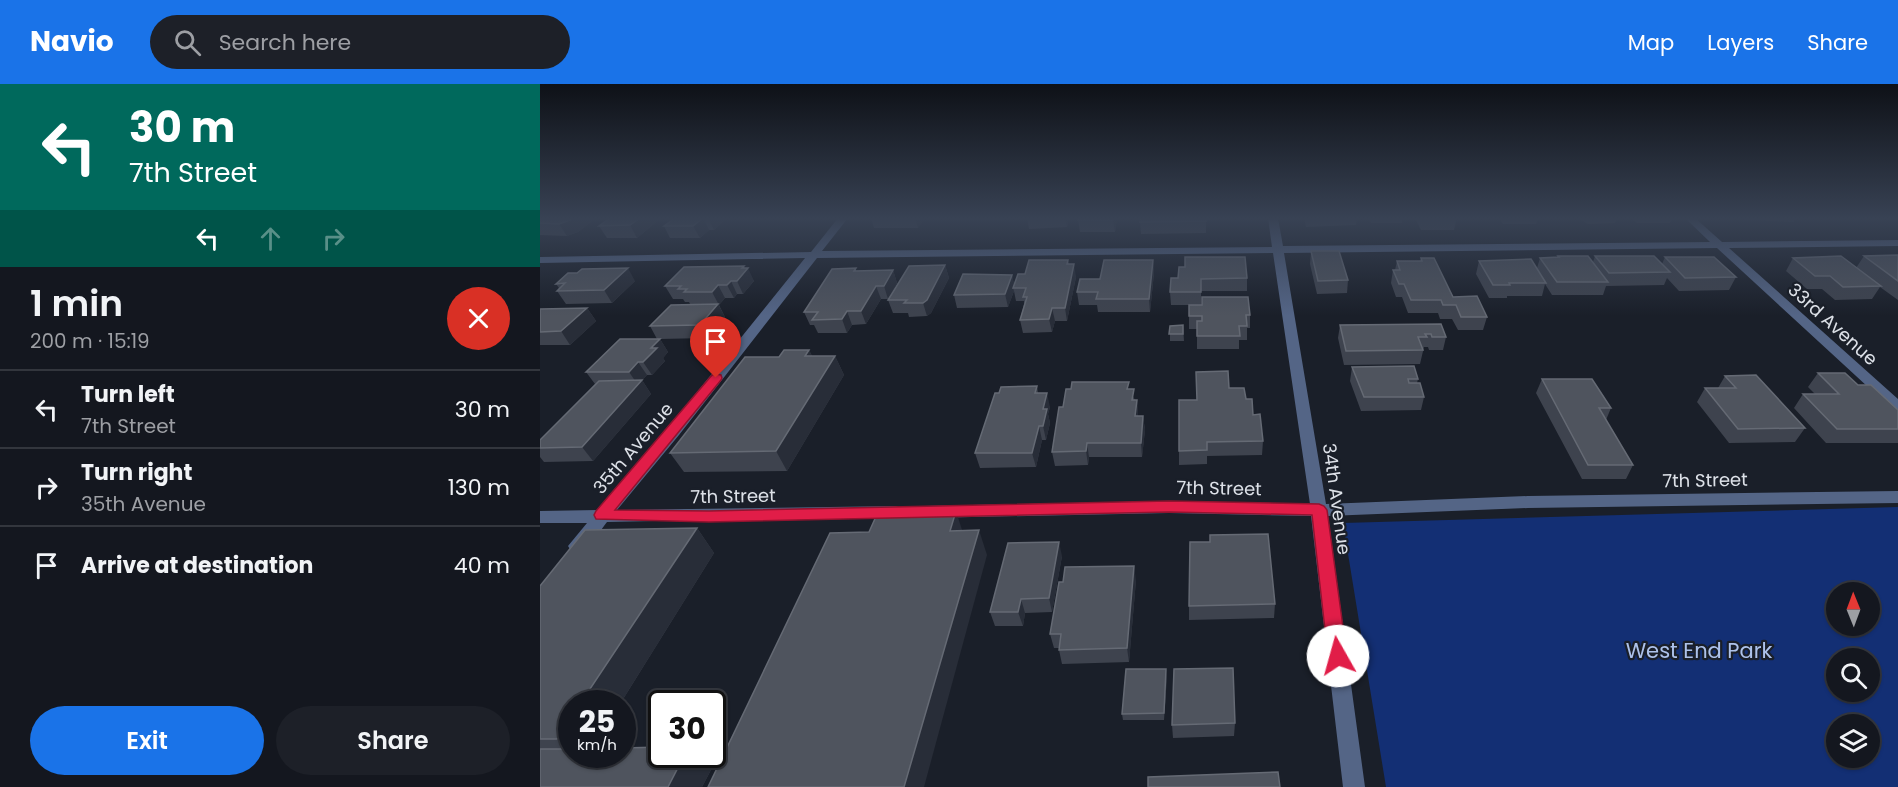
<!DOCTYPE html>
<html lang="en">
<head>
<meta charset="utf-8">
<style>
	body { margin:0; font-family:Poppins,sans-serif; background:#1d2028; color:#f1f3f6; height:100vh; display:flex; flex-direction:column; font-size:22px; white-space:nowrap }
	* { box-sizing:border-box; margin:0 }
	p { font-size:20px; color:#9d9fa4 }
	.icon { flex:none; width:33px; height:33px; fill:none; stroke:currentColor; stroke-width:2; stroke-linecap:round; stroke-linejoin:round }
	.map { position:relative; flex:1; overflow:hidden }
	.details { display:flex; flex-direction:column; background:#14171f; width:540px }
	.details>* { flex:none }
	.banner { background:#00695c; color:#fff; overflow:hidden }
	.needle { width:39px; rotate:359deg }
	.tools { position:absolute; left:1286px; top:498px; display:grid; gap:12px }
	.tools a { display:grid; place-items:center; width:54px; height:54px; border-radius:50%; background:#14171f; box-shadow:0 2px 4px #0004,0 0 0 2px #33363d; font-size:30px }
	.speed { position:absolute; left:18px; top:606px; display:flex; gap:12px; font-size:30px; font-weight:700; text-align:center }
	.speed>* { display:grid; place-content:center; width:78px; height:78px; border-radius:50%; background:#14171f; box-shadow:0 2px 4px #0004,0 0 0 2px #33363d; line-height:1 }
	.speed small { font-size:15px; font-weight:400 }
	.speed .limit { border:3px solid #111; border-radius:9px; background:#fff; color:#111 }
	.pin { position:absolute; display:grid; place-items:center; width:51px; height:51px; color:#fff; margin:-62px -26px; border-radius:50% 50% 50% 0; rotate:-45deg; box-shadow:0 0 6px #0007 }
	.pin .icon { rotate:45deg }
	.me { position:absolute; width:66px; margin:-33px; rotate:353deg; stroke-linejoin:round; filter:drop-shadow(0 0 4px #0008) }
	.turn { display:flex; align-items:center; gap:21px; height:126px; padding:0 30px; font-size:27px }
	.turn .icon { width:78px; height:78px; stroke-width:2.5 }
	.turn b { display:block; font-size:42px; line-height:51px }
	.lanes { display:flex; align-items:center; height:57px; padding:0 30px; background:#0003; justify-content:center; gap:30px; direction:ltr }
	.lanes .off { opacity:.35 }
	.round { display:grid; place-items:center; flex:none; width:63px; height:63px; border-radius:32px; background:#1d2028 }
	.overview { display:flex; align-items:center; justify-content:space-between; height:102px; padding:0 30px }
	h1 { font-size:36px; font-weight:600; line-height:45px }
	.cta { display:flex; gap:12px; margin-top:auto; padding:12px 30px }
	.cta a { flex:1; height:69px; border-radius:36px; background:#1a73e8; color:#fff; font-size:24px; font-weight:600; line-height:69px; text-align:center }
	.cta a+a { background:#1d2028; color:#f1f3f6 }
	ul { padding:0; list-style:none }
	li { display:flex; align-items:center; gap:18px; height:78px; padding:0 30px; border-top:2px solid #33363d }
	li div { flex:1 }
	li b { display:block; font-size:22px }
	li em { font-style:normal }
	header { display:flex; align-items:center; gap:36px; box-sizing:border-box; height:84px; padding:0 30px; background:#1a73e8; color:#fff }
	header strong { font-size:28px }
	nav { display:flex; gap:33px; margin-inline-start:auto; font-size:21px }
	.search { width:420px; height:54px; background:#1d2028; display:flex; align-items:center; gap:15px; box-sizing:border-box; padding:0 21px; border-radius:33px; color:#9d9fa4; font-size:22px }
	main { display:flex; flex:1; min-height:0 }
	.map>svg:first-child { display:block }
</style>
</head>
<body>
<header>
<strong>Navio</strong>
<div class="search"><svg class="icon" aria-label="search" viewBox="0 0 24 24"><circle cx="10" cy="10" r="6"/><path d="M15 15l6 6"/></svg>Search here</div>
<nav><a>Map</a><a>Layers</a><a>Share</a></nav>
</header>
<main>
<section class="details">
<div class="banner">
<div class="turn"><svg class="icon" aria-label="left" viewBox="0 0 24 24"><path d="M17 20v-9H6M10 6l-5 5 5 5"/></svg><div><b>30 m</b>7th Street</div></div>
<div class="lanes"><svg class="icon" aria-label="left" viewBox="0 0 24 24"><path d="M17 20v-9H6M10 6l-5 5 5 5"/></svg><svg class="icon off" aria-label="ahead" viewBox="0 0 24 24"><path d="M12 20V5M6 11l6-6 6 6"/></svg><svg class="icon off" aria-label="right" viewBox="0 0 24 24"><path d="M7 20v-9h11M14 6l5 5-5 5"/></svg></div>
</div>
<div class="overview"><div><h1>1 min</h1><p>200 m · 15:19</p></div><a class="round" style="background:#d93025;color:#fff"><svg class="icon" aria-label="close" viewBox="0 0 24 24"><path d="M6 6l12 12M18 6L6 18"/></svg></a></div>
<ul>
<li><svg class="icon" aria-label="left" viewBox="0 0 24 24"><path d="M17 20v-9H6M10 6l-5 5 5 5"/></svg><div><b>Turn left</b><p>7th Street</p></div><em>30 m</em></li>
<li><svg class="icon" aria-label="right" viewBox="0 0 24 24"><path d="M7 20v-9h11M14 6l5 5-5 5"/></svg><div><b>Turn right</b><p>35th Avenue</p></div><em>130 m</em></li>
<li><svg class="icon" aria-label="arrive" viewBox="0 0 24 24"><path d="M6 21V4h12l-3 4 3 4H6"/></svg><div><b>Arrive at destination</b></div><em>40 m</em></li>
</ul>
<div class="cta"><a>Exit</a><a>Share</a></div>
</section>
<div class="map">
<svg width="1358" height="703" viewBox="0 0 1358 703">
	<rect width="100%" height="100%" fill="#1a1f29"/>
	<path fill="#132f74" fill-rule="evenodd" d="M1358,423V703H846L803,439ZM1296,508H1329V542H1296ZM1296,574H1329V608H1296ZM1296,640H1329V674H1296Z"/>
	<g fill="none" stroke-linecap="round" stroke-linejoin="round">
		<path fill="#546586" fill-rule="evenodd" d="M298,134H308L282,167L732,163L728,134H738L743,162L1170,158L1145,134H1155L1182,158L1358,156V162L1189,164L1358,315V328L1353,326L1177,164L744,169L786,420L988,412L1358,407V419L988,424L788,432L825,703H803L771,432L629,429L386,434L380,432L378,428L380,424L386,422L629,417L770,420L733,169L277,174L139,351L77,426L356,422L362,424L364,428L362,432L67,438C58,449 46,472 31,467L28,462L47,439H0V427L58,426L129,343L265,174L0,179V173L271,168Z"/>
	</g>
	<g fill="#3e434e">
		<path d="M0,134H56L38,148L27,152L0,151Z"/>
		<path d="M70,134H121L97,154H67L59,142Z"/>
		<path d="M135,134H187L174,146H169L160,154H130L124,142Z"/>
		<path d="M331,134H385L378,144H334Z"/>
		<path d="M415,134H465L464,136H416Z"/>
		<path d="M487,134H529L527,143L489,145Z"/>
		<path d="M539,134H577L575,148H540L538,136Z"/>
		<path d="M764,134H817L816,141L766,143Z"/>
		<path d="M829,134H863L862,139H831Z"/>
		<path d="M875,134H917L914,146H881Z"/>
		<path d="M959,134H998L996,140H963Z"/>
		<path d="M1039,134H1077L1075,139L1048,140L1041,136Z"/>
		<path d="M1091,134H1132L1130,139H1097Z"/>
		<path d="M1205,134H1256L1254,138L1208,136Z"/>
		<path d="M672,135L666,138V149L601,150L600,138Z"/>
		<path d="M771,167L808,196L807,209L777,210L770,180Z"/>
		<path d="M1358,171V216L1340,203L1332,215L1295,216L1282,205H1267L1246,187L1253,174L1316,184L1324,172Z"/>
		<path d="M1018,172L1053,178L1055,172L1122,180L1125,173L1196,193L1189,206L1139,207L1127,194L1124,201L1066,202L1063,211H1012L1005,200L1002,212H967V214H949L936,190L939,177L997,184L1000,174L1018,173Z"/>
		<path d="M881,174L913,213L947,233L943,246H918L912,235H900L898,229H868L862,213H856L851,199L853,186H855L857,177H880Z"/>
		<path d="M528,176L529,180L536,193L527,237H515L512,248L483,249L480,236L484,220V217H476L474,207L468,223L417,224L414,211L472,191L474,201L485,190Z"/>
		<path d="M613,176L614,189L610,228H558L557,221H539L537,208L560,195Z"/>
		<path d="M405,181L409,194L391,229L387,232L369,233L368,229H353L348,216Z"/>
		<path d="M204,182L214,197L203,210H197L194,214H185L179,221L185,233L167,254L120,255L128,268L123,274L125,277L112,291H107L102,296L111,310L53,377L4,378L0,373V356L55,300L46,288L117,255L110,242L150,220L149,218H145L143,215H133L125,202Z"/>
		<path d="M316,184V187L353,186L357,199L348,215H341L326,240L312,241L307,249H278L274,241H270L264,228Z"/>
		<path d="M631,194H707V207H661V221H631L630,208Z"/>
		<path d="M95,197L72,219L26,220L17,207L19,204L16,200Z"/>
		<path d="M47,224L56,237L30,261H0V225Z"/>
		<path d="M710,231V244H707V256H699V265H657V245H649V232Z"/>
		<path d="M901,240L906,253L903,266H889L888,263H884L880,280L804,281L798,254L800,241Z"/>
		<path d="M643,241L644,257H630V242Z"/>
		<path d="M269,266L272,272H295L304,291L247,387L144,388L130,369L239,273Z"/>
		<path d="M812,283L878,295L877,299L884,313L881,326L821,327L810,297Z"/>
		<path d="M1278,289L1318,301L1358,326V359H1286L1254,324L1263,310H1275L1268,303Z"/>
		<path d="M1185,292L1265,344L1255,358L1189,359L1157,318L1165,304H1178Z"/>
		<path d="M1002,295L1071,324L1066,336L1093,381L1086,395H1042L996,309Z"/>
		<path d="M497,302L498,309L510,323L508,330L510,339L506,356H502L496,383L440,384L435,369L459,309Z"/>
		<path d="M689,304L706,315L713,331L723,357L722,371L667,372V380L639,381V367L657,316Z"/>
		<path d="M589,305L595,316H597L598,332H603L605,346L602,373H549L548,381L515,382L512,368L523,323Z"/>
		<path d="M157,444L174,469L80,620H32V670H157L172,684L162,703H0V502Z"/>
		<path d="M522,472L512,528L485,529L483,542H455L450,528Z"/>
		<path d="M596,496L589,578L522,580L519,566V564H514L510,550L523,498Z"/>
		<path d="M735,520L734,534L649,536V522Z"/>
		<path d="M627,592L624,636H583L582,630Z"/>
		<path d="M695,639L694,652L633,654L632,641Z"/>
	</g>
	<g fill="#282d38">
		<path d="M33,134H56L38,148L27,152L19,140Z"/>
		<path d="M100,134H121L97,154L90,141Z"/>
		<path d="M163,134L169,146L160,154L153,142Z"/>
		<path d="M168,134H187L174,146Z"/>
		<path d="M375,134H385L378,144Z"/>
		<path d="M525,134H529L527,143Z"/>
		<path d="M574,134H577L575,148L573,136Z"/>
		<path d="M666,134H672V135L666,138Z"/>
		<path d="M1295,134H1307L1294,136Z"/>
		<path d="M613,176L614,189L610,228L609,215Z"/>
		<path d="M534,180L536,193L527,237L525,224Z"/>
		<path d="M405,181L409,194L391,229L387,232L383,219Z"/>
		<path d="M204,182L206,186L208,184L214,197L203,210L197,197L202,184Z"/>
		<path d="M88,184L95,197L72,219L64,206Z"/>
		<path d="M353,186L357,199L348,215L344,202Z"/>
		<path d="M472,191L475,204H473L474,207L468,223L465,210Z"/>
		<path d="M191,197L197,210L194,214L187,201Z"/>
		<path d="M178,201L185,214L179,221L172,208Z"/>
		<path d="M336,202L341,215L326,240L321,227Z"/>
		<path d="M178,220L185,233L167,254L160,241Z"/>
		<path d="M47,224L56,237L30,261L21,247Z"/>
		<path d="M512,224L515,237L512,248L509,235Z"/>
		<path d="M307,227L312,241L307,249L302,235Z"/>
		<path d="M120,255L128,268L123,274L125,277L112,291L103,278L111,264Z"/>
		<path d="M269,266L278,285L265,272Z"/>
		<path d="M295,272L304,291L247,387L236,367Z"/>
		<path d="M98,278L107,291L102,296L111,310L53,377L42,363L98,301L89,288Z"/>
		<path d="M507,309L510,323L508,330L510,339L506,356L503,342V325Z"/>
		<path d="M597,316L598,330L596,346L595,332Z"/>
		<path d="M603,332L605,346L602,373L601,359Z"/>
		<path d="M499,342L502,356L496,383L492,369Z"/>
		<path d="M547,359L549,373L548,381L546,367Z"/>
		<path d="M416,427L424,452L410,447Z"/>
		<path d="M157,444L174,469L80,620H40Z"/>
		<path d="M439,446L447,471L384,703H364Z"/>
		<path d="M519,458L522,472L512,528L509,514Z"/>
		<path d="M594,482L596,496L589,578L587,564Z"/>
		<path d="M481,515L485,529L483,542L478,528Z"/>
		<path d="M626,585L627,592L624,636V629Z"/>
		<path d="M32,632V666L17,655Z"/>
		<path d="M145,670H157L172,684L162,703H128Z"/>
	</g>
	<g fill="#4f545e" stroke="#656a74" stroke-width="1.5">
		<path d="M0,134H33L30,136L19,140L0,139Z"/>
		<path d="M70,134H100L90,141L59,142Z"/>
		<path d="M135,134H169H163L153,142H124Z"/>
		<path d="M539,134H574L573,136H538Z"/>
		<path d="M601,134H666V137L600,138Z"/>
		<path d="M771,167H799L808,196L778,197Z"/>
		<path d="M1358,171V197L1324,172Z"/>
		<path d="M1018,172H1048L1068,198H1017L1000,174L1019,173Z"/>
		<path d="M1055,172H1114L1130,188L1069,189Z"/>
		<path d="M1301,172L1341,202L1303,203L1290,192H1275L1253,174Z"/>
		<path d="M645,173H705L707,194L661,195V208H630L631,194H638L639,183H645Z"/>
		<path d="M1125,173H1174L1196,193L1145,194Z"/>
		<path d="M881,174H894L913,213L937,212L947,233H921L916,221H903L901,216H871L864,200H859L853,186H860L857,177H882Z"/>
		<path d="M991,175L1006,199H969L970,201H953L939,177Z"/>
		<path d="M489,176H528L527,180H534L525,224H512L509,235L480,236L487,213H483L486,204H473L478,190H485Z"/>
		<path d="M564,176H613L609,215H556L558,208H537L540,195H560Z"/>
		<path d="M405,181L387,216L383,219H364L367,216H348L369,182Z"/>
		<path d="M204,182L202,184H208L197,197H191L187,201H178L172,208H144L147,205H138L141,202H125L144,183Z"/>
		<path d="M88,184L64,206L17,207L25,199L16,200L28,189H37L42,185Z"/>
		<path d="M316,184L314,187L353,186L344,202H336L321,227H307L302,235L272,236L278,228H264L292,185Z"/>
		<path d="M423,190L472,191L465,210L414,211Z"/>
		<path d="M662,213H708L710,231H706L707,242H699L700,252H657V237H662V232H649V221H662Z"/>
		<path d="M178,220L160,241L110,242L131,221Z"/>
		<path d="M47,224L21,247L0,248V225Z"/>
		<path d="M901,240L906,253H892L891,250H885L887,253H878L883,266L806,267L800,241Z"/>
		<path d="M643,241V250H629L630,242Z"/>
		<path d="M80,255H120L111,264H117L103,278H98L89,288H46Z"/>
		<path d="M244,266H269L265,272H295L236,367L130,369L205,273H239Z"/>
		<path d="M874,282L878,295H868L869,299H880L884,313H824L812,283Z"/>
		<path d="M688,287L689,304H704L706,315H712L713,331L720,330L723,357L667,358V366L639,367V316H657L656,288Z"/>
		<path d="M1278,289H1305L1318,301H1331L1358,326V345H1297L1263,310H1299Z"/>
		<path d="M1216,291L1265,344L1198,345L1165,304H1196L1185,292Z"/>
		<path d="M1002,295H1052L1071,324H1059L1093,381H1048Z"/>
		<path d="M102,296L42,363L0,364V356L59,297Z"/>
		<path d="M532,298H589L587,305H594L592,316H597L595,332H603L601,359H547L546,367L512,368L519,323H523L526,305H531Z"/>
		<path d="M497,302L495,309H507L503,325H507L503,342H499L492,369H435L455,309H459L461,303Z"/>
		<path d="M416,427L410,447L439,446L364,703H168L290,449L329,448L338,428Z"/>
		<path d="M157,444L40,620H32V632L17,655H0V502L45,446Z"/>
		<path d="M728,450L735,520L649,522L650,458H670V451Z"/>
		<path d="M519,458L509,514L481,515L478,528H450L468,459Z"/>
		<path d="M594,482L587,564L519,566L521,550H510L519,498H523L525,483Z"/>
		<path d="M693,584L695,639L632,641L634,585Z"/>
		<path d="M586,585H626L624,629L582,630Z"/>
		<path d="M122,663V670H145L128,703H0V665H32V670H82V664Z"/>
		<path d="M738,688L740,703H608V693Z"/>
	</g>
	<linearGradient id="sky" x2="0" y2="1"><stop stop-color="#0e1117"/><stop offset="0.58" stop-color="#384254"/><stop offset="1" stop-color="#384254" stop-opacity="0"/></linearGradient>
	<rect width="1358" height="232" fill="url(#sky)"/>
	<path fill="#e11d48" stroke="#92132f" stroke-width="1.5" d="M176,290L181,291L182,294L181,296L75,426L169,427L629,417L779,420L784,422L787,426L807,572L804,578L798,580L791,578L788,572L772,431L629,428L169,438L56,435L54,431L56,427L172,291Z"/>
	<g text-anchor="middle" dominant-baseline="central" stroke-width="4.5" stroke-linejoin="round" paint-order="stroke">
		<g font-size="18" fill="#dde1e8" stroke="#1a1f29">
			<text transform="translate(1293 240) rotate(42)">33rd Avenue</text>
			<text transform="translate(93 364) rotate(-50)">35th Avenue</text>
			<text transform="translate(1165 396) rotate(-1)">7th Street</text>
			<text transform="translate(679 404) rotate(1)">7th Street</text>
			<text transform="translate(193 412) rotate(-1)">7th Street</text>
			<text transform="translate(797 415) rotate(82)">34th Avenue</text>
		</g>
		<g font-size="21" fill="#adc2eb" stroke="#1a1f29">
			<text x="1159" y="566">West End Park</text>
		</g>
	</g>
</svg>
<div class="tools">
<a><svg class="needle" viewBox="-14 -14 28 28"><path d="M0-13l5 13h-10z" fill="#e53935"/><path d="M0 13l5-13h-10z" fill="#9d9fa4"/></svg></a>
<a><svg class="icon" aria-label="search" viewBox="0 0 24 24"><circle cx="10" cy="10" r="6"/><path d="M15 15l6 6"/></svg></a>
<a><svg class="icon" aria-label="layers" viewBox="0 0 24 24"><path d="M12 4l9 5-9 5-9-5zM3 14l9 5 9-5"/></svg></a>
</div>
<div class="speed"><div>25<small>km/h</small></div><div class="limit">30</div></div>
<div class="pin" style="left:176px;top:294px;background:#d93025"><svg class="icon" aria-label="arrive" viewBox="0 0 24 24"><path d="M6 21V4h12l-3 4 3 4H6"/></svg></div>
<svg class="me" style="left:798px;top:572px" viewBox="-20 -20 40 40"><circle r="19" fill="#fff"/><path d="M0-13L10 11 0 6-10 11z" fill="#e11d48"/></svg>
</div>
</main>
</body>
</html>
